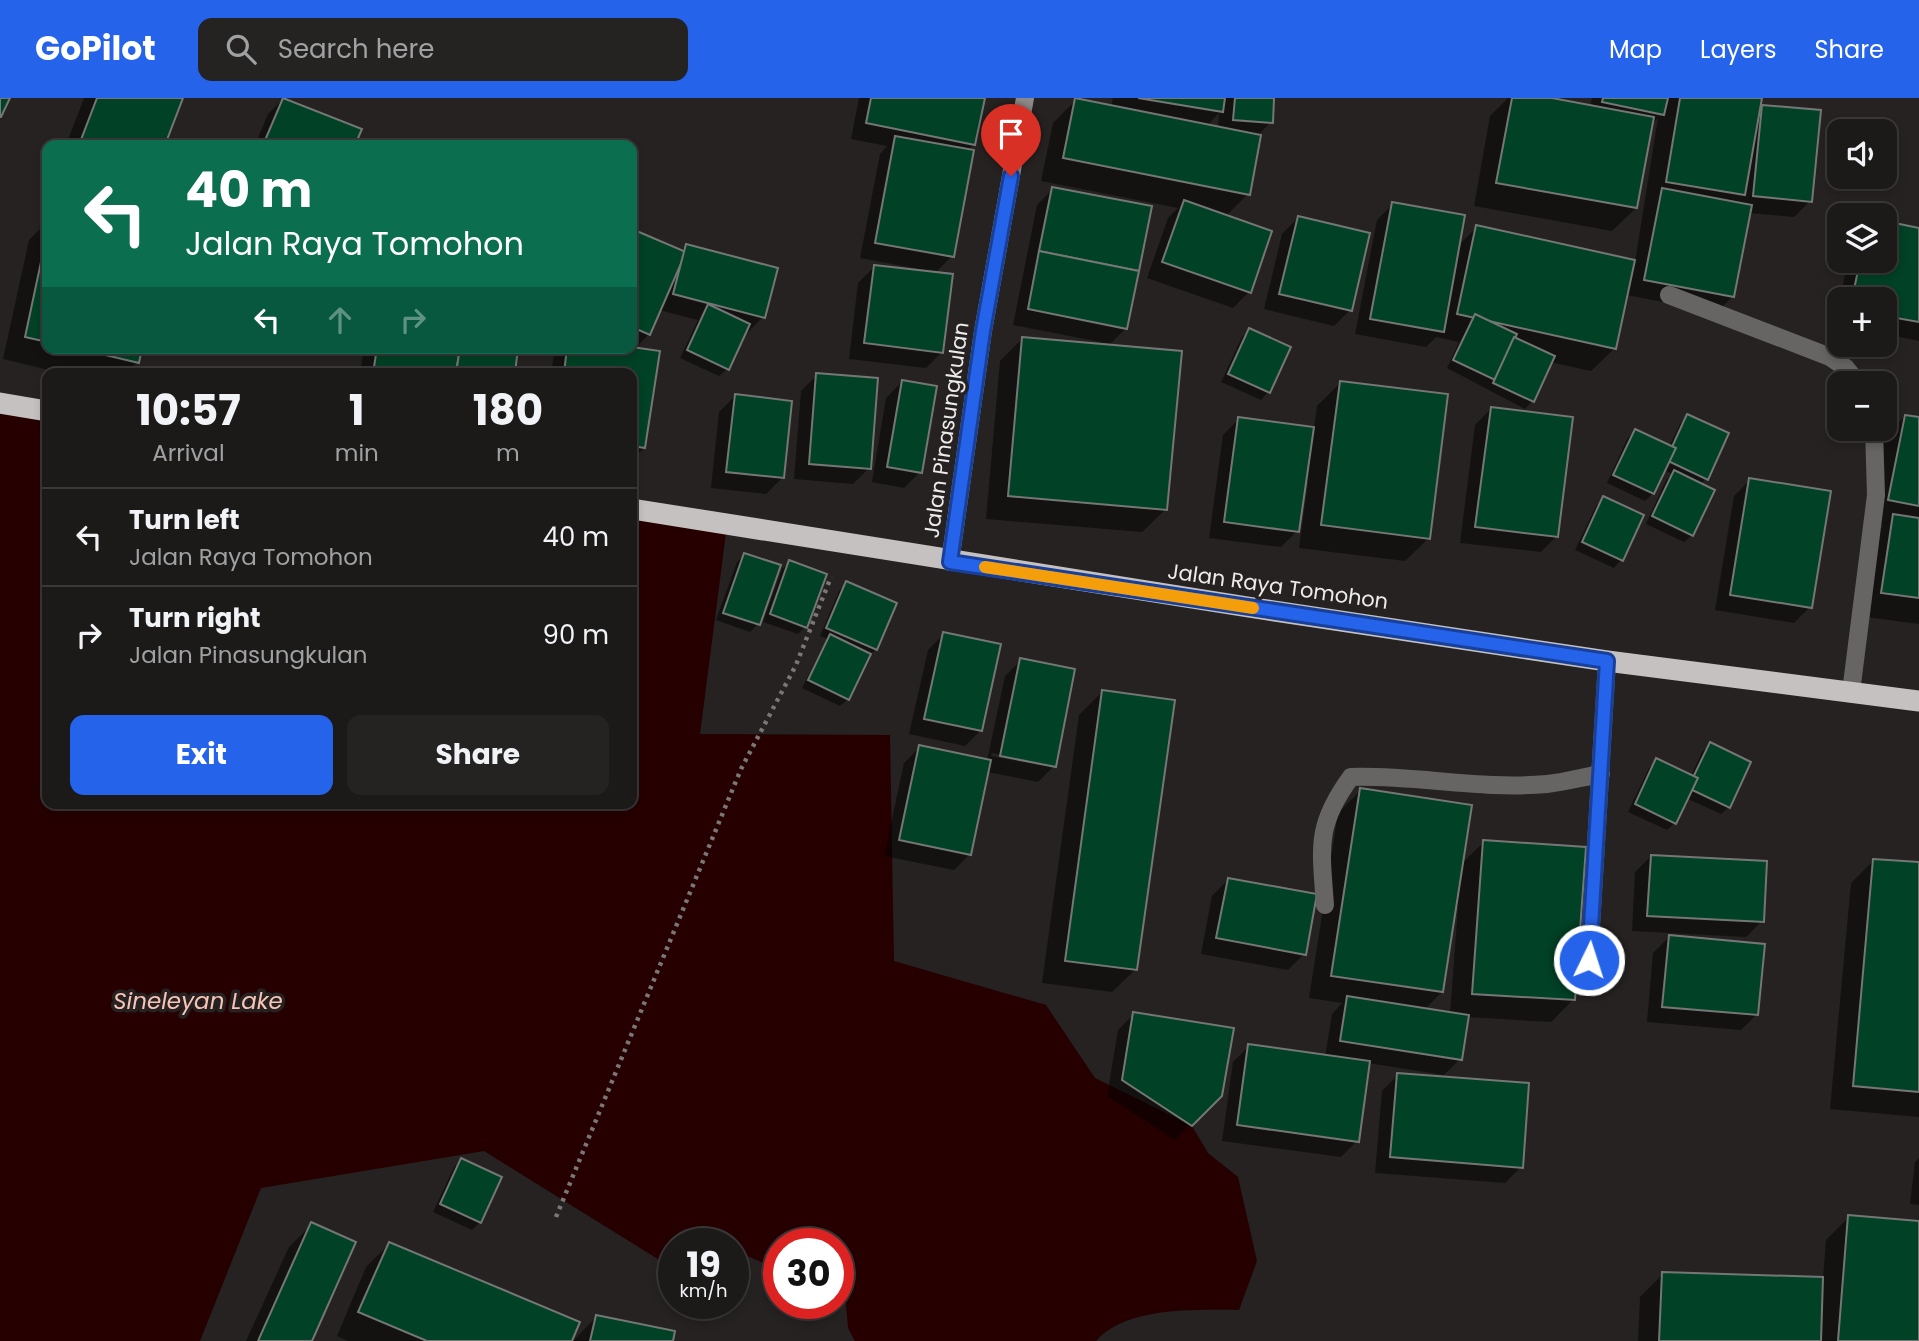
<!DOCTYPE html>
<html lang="en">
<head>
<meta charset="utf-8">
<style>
	body { margin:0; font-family:Poppins,sans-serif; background:#252322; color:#f1f3f6; height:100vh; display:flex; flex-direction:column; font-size:26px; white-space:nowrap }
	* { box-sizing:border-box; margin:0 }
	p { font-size:23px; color:#a0a1a2 }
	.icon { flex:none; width:38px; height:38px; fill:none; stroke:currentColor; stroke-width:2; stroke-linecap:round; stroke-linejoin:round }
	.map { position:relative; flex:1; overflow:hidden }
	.drawer { position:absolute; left:42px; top:270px; width:595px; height:441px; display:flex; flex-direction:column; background:#1c1a19; border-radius:14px; box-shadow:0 4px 10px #0003,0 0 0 2px #3a3838 }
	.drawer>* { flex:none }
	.hud { position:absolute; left:42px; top:42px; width:595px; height:214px; border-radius:14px; box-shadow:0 4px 10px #0003,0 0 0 2px #3a3838; background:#0b6e4f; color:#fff; overflow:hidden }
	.controls { position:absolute; left:1827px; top:21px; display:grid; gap:14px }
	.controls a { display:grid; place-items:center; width:70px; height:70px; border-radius:14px; background:#1c1a19; box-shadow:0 4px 10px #0003,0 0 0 2px #3a3838; font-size:35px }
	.speed { position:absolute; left:658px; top:1130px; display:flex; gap:14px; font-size:35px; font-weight:700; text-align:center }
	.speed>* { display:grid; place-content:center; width:91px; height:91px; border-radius:50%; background:#1c1a19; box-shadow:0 4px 10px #0003,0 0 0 2px #3a3838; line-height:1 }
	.speed small { font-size:18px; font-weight:400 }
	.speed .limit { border:10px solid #d22; background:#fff; color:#111 }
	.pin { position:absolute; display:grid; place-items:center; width:60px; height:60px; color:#fff; margin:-72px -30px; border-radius:50% 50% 50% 0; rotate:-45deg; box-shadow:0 0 7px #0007 }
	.pin .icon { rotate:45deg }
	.me { position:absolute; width:77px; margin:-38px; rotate:4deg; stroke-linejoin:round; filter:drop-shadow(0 0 5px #0008) }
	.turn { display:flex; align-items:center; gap:24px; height:147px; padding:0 28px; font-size:32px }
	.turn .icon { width:91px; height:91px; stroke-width:2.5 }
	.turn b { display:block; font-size:49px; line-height:60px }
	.lanes { display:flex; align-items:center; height:66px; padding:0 28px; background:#0003; justify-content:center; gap:35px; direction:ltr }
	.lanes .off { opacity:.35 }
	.eta { display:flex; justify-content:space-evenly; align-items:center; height:119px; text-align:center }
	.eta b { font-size:42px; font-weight:700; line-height:49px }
	.cta { display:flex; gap:14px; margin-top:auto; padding:14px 28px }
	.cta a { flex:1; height:80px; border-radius:14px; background:#2563eb; color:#fff; font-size:28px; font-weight:700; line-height:80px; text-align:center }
	.cta a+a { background:#252322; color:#f1f3f6 }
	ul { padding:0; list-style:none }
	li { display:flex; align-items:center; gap:21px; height:98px; padding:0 28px; border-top:2px solid #3a3838 }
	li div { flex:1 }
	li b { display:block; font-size:26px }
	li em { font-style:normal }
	header { display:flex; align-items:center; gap:42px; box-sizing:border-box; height:98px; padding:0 35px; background:#2563eb; color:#fff }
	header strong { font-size:33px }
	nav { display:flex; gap:38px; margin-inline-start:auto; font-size:24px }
	.search { width:490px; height:63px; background:#252322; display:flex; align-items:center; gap:18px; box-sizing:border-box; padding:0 24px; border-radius:14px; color:#a0a1a2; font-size:26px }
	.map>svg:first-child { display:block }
</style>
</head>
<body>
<header>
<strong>GoPilot</strong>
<div class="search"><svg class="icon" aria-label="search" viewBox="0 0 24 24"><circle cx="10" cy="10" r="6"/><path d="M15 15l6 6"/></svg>Search here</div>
<nav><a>Map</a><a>Layers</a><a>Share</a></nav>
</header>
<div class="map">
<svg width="1919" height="1243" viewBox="0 0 1919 1243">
	<rect width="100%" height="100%" fill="#252221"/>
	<path fill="#260000" d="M0,305L47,313V705H632V411L727,427L700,636L890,637L894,863L1046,907L1095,980L1192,1028L1208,1055L1238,1079L1257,1163L1239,1212C1196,1212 1127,1208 1096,1243H855L848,1230L845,1196L838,1192V1146H779V1172L743,1156L733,1161V1146H674V1171L484,1053L261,1090L200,1243H0Z"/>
	<g fill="#0007" fill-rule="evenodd">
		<path d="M84,0H182L164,47H66Z"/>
		<path d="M284,0L359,32L353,47H255L268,16Z"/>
		<path d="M859,0H983L973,47L967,53L952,158L934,176L942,254L926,270L849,261L858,185L874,169L924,175V172L860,160L880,56L887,48L851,41Z"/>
		<path d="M1113,0H1273L1271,24L1257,38L1248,96L1226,118L1249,194L1233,210L1147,180L1168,120L1178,110L1041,83L1053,25L1076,2L1111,9ZM1219,15L1218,30L1207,28Z"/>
		<path d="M1508,0H1542L1590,9L1592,0H1760L1758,14L1763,9L1810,103L1794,119L1749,115L1733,198L1717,214L1626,197L1615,250L1591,273L1550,264L1532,303L1525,311L1447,270L1459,244L1436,239L1426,249L1355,236L1377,122L1393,106L1458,148L1477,129L1635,164L1658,20L1650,28L1636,110L1612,133L1474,108L1490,18Z"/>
		<path d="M1053,91L1126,230L1110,246L1013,227L1037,107Z"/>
		<path d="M1298,120L1350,212L1334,228L1264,211L1282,136Z"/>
		<path d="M47,124V250H140L137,264L126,275H61L3,261L29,142Z"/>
		<path d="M1885,125L1919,132V243L1885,236V201H1840L1848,163H1885Z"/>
		<path d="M632,133L681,153L686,148L763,219L747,235L744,234L727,271L719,278L680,260L698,222L659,212L649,236L634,251L644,350L632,362V275H551L554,257L561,250H632Z"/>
		<path d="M1839,207V227L1835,226Z"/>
		<path d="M1250,232L1268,294L1261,302L1221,284L1242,239Z"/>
		<path d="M1023,240L1166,411L1142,434L986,421L1000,263Z"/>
		<path d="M176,250H262L257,255L176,254Z"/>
		<path d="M364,250H517L513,275H360Z"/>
		<path d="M817,277L869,370L853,386L794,381L801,293Z"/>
		<path d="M902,284L920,374L904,390L872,384L886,300Z"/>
		<path d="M1340,285L1429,440L1405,463L1299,450L1308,384L1304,383L1297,433L1281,449L1209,440L1223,337L1239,321L1314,330L1317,308Z"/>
		<path d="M735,298L782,380L766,396L711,390L719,314Z"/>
		<path d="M1491,311L1557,438L1541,454L1460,445L1475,327Z"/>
		<path d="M1687,318L1706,381L1700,386L1692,437L1684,444L1646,426L1666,382L1672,376L1664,372L1653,395L1645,403L1607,385L1627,341L1635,333L1669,349L1680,326Z"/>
		<path d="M1905,318L1919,321V526L1859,518L1870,441L1883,428L1866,425L1882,342Z"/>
		<path d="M1750,382L1810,509L1794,525L1715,512L1734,398Z"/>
		<path d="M1604,400L1642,418L1621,462L1614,470L1575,452L1596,408Z"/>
		<path d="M745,457L758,526L750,534L716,522L737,464Z"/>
		<path d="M790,464L805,529L798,536L763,524L782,471Z"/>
		<path d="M846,485L876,551L867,560L848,601L840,608L802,590L827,541L820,538L839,493Z"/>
		<path d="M944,536L981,632L965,648L909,636L928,552Z"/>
		<path d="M1021,562L1054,668L1038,684L987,674L970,756L954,772L884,758L904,665L920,649L987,663L1005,578ZM992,655L1044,665V668L991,658Z"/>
		<path d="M1102,594L1136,871L1112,894L1042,885L1079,617Z"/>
		<path d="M1710,646L1729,709L1721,716L1686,700L1675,725L1667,732L1628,714L1649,670L1657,662L1691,678L1702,654Z"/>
		<path d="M1361,692L1461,766L1484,744L1574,901L1551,924L1467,919L1460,961L1444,977L1368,965L1357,1043L1341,1059L1222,1043L1233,964L1249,948L1325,959L1332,916L1342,905L1309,900L1338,715ZM1455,808L1458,809L1450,916L1424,912L1442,894Z"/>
		<path d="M1651,758L1762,823L1746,839L1632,833L1635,774Z"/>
		<path d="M1874,762L1919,766V1019L1830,1011L1851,785Z"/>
		<path d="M1228,782L1304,856L1288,872L1201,856L1212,798Z"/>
		<path d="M1669,839L1757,916L1741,932L1647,924L1653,855Z"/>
		<path d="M1134,916L1207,1010L1175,1042L1107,998L1118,932Z"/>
		<path d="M1398,977L1521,1069L1505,1085L1375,1075L1382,993Z"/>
		<path d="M1919,1060V1107L1910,1106L1915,1064Z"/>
		<path d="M462,1062L480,1124L472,1132L433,1114L454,1069Z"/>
		<path d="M1849,1119L1919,1124V1243H1638L1640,1199L1663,1176L1823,1181L1826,1142Z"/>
		<path d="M312,1126L310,1243H246L289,1149Z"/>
		<path d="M389,1146L570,1243H348L337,1238L366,1169Z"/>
		<path d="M596,1219L671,1243H573Z"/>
	</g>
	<g fill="#014125" stroke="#747775" stroke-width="2">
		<path d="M0,0H10L1,19H0Z"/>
		<path d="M97,0H183L165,47H79Z"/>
		<path d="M283,0L362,31L355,47H263Z"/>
		<path d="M871,0H985L975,47L866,25Z"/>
		<path d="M1075,0L1261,37L1250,97L1063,60Z"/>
		<path d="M1138,0H1225L1223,14Z"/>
		<path d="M1235,0H1274L1273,25L1233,22Z"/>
		<path d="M1512,0H1552L1654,19L1637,110L1496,85Z"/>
		<path d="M1603,0H1668L1664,17L1602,4Z"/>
		<path d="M1680,0H1762L1745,97L1666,84Z"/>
		<path d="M1762,7L1821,12L1812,104L1753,98Z"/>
		<path d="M895,38L974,52L954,159L875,145Z"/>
		<path d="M1052,89L1152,108L1139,173L1039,153Z"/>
		<path d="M1662,90L1752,107L1734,199L1644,182Z"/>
		<path d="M1184,102L1272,133L1251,195L1162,164Z"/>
		<path d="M1392,104L1465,117L1444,234L1370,221Z"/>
		<path d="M1298,118L1370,135L1352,213L1279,196Z"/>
		<path d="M1885,123L1919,130V224L1885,218V201H1852L1860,163H1885Z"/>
		<path d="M1476,127L1635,162L1616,251L1457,216Z"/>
		<path d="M632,131L686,154L650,237L632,229Z"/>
		<path d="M47,136V244L25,239Z"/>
		<path d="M686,146L778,170L765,220L673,196Z"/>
		<path d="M1039,153L1139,173L1127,231L1028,211Z"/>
		<path d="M874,167L953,176L943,255L864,245Z"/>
		<path d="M708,206L750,226L729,272L687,252Z"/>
		<path d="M1475,216L1517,236L1495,282L1453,262Z"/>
		<path d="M1249,230L1291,249L1270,295L1228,276Z"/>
		<path d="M1022,239L1182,253L1167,412L1008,398Z"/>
		<path d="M1514,239L1555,258L1534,304L1493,285Z"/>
		<path d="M632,249L660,253L645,350L632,348V275H564L567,250Z"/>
		<path d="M76,250H142L139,265Z"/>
		<path d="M377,250H460L456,275H373Z"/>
		<path d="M460,250H518L515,275H456Z"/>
		<path d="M816,275L878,280L871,371L809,366Z"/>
		<path d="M902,282L937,288L922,375L887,369Z"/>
		<path d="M1340,283L1448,296L1430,441L1321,427Z"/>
		<path d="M735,296L792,303L784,380L726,374Z"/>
		<path d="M1491,309L1573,319L1558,439L1475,429Z"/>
		<path d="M1687,316L1729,335L1708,382L1666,362Z"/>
		<path d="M1905,317L1919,319V408L1888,402Z"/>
		<path d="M1238,319L1314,329L1299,434L1224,424Z"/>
		<path d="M1635,331L1676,350L1654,396L1613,377Z"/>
		<path d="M1674,372L1715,392L1693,438L1652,418Z"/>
		<path d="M1749,380L1831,393L1812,510L1730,497Z"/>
		<path d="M1603,398L1644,417L1623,463L1582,444Z"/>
		<path d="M1893,416L1919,420V500L1881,495Z"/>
		<path d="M744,455L781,467L760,527L723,515Z"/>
		<path d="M789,462L827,476L807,530L770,516Z"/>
		<path d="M846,483L897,505L877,552L826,530Z"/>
		<path d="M943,534L1001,546L982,633L924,621Z"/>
		<path d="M830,536L871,556L849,602L808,582Z"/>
		<path d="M1020,560L1075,571L1056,669L1000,658Z"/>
		<path d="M1102,592L1175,602L1137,872L1065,863Z"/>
		<path d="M1710,644L1751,664L1730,710L1688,690Z"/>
		<path d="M919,647L991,662L971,757L899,742Z"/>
		<path d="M1656,660L1698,680L1676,726L1635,706Z"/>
		<path d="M1360,690L1472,707L1443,894L1331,878Z"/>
		<path d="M1483,742L1586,749L1575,902L1472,896Z"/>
		<path d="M1651,757L1767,763L1764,824L1647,818Z"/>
		<path d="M1873,761L1919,764V994L1853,988Z"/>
		<path d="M1228,780L1317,796L1306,857L1216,840Z"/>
		<path d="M1669,837L1765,846L1758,917L1662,909Z"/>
		<path d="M1347,898L1469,917L1462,962L1340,943Z"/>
		<path d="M1133,914L1234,930L1222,998L1192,1028L1122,982Z"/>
		<path d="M1248,946L1370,963L1359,1044L1237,1027Z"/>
		<path d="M1397,975L1529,985L1523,1070L1390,1059Z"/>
		<path d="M461,1060L502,1079L481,1125L440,1106Z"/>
		<path d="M1848,1117L1919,1123V1243H1838Z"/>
		<path d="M311,1124L356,1144L312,1243H258Z"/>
		<path d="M389,1144L580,1224L572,1243H427L358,1214Z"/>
		<path d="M1662,1174L1823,1179L1821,1243H1659Z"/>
		<path d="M596,1217L675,1233L673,1243H590Z"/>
	</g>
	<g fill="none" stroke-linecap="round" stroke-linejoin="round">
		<path stroke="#7a7877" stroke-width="4.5" stroke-dasharray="3.5 5" stroke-linecap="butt" d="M556,1119L741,671L796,567L831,479"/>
		<g stroke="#666564" stroke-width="18">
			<path d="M1669,197L1830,259L1846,270L1858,285"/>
			<path d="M1851,594L1876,397L1874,331"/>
			<path d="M1325,807C1321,750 1315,728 1351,679C1416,677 1482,692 1547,686C1565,684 1583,679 1601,676"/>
			<path d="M1589,862L1607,563"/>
		</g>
		<path stroke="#8d8a89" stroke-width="18" d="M950,464L983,233L1025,0"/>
		<g stroke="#c5c1c0" stroke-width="21">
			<path d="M0,305L47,313"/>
			<path d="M632,411L1248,509L1607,563L1919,603"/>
		</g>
	</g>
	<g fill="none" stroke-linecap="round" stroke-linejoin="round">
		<defs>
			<path id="route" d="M1011,78L983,233L950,464L1607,563L1589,862"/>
		</defs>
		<use href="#route" stroke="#184099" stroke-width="18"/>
		<use href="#route" stroke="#2563eb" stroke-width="12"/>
		<path stroke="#f59e0b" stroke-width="12" d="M985,469L1253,510"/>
	</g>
	<g text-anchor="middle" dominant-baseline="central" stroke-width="7" stroke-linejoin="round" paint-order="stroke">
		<g font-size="21" fill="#eeeceb" stroke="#252221">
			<text transform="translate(946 332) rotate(-82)">Jalan Pinasungkulan</text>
			<text transform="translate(1278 488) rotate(8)">Jalan Raya Tomohon</text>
		</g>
		<g font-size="23" font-style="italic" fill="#f9c4b6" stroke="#252221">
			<text x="198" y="903">Sineleyan Lake</text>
		</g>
	</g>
</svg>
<div class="controls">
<a><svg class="icon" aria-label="sound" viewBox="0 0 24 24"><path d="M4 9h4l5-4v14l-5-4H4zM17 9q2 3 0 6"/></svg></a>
<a><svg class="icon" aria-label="layers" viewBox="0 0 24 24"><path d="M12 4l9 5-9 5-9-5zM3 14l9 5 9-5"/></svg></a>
<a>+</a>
<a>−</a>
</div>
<div class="speed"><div>19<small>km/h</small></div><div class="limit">30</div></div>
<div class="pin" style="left:1011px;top:78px;background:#d93025"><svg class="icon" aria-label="arrive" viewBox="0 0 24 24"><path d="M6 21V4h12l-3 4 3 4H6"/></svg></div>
<svg class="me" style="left:1589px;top:862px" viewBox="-20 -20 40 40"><circle r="17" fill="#2563eb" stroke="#fff" stroke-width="3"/><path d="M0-11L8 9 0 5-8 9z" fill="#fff"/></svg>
<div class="hud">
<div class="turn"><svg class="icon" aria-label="left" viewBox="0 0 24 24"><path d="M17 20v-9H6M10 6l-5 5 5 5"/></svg><div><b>40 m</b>Jalan Raya Tomohon</div></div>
<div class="lanes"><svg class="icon" aria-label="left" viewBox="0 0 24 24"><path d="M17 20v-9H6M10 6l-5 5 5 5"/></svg><svg class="icon off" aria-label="ahead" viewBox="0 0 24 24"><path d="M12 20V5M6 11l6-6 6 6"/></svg><svg class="icon off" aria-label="right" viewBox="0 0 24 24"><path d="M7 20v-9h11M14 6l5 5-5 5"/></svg></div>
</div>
<section class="drawer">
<div class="eta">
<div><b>10:57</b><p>Arrival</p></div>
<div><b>1</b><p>min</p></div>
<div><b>180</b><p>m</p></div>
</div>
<ul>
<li><svg class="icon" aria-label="left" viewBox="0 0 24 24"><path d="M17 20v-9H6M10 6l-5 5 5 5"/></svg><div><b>Turn left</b><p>Jalan Raya Tomohon</p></div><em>40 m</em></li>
<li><svg class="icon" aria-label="right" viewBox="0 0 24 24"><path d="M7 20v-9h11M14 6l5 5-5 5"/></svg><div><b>Turn right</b><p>Jalan Pinasungkulan</p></div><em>90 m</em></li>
</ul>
<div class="cta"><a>Exit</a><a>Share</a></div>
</section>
</div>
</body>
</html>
